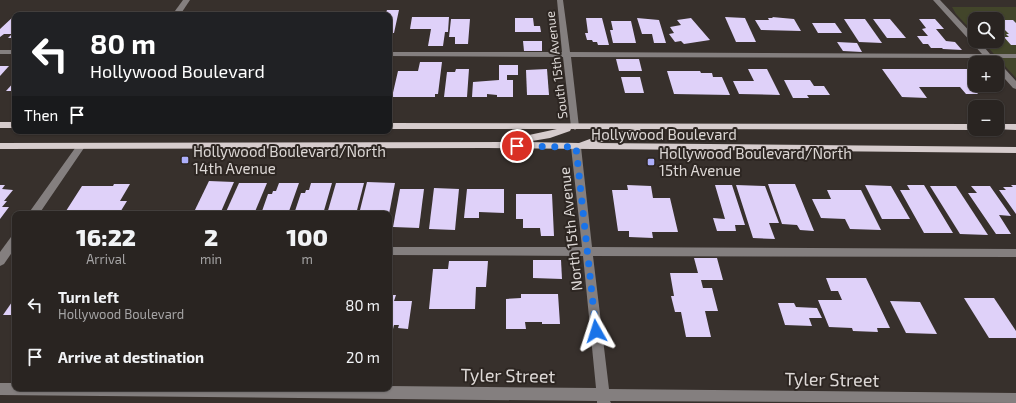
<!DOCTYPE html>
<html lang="en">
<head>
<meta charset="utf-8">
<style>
	body { margin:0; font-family:"Exo 2",sans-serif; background:#35302e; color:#f1f3f6; height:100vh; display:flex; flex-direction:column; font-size:15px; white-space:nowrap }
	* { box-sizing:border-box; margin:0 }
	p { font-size:13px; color:#a5a4a5 }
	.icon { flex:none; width:22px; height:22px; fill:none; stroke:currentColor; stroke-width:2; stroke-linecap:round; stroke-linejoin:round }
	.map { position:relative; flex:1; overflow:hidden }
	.details { position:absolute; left:12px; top:211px; width:380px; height:180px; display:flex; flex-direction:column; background:#292421; border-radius:8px; box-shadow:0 1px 3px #0004,0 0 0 1px #45413f }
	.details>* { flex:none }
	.hud { position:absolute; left:12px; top:12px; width:380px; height:122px; border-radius:8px; box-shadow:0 1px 3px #0004,0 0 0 1px #45413f; background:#202124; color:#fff; overflow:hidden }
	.buttons { position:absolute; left:968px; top:12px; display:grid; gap:8px }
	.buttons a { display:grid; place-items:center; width:36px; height:36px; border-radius:8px; background:#292421; box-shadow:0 1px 3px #0004,0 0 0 1px #45413f; font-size:20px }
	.pin { position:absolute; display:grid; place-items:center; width:34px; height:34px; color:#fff; margin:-17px; border:2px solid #fff; border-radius:50%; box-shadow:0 1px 4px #0007 }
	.me { position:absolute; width:44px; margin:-22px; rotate:354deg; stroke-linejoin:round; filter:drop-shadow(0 0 3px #0008) }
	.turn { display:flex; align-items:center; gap:14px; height:84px; padding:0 12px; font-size:18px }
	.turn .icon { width:52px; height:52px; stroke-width:2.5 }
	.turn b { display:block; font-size:28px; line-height:34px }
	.then { display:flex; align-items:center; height:38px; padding:0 12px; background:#0003; gap:8px; font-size:15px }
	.eta { display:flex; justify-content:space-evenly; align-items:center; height:68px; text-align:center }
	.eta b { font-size:24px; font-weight:800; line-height:28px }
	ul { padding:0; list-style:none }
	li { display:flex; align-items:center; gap:12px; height:52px; padding:0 12px }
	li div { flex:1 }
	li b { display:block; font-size:15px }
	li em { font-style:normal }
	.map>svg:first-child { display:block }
</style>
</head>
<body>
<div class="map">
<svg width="1016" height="403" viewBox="0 0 1016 403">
	<rect width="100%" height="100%" fill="#37302c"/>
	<path fill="#42452a" d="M952,7H1016V78L982,41H997V19H975V34L956,14Z"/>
	<g fill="#dfd1f9">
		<path d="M387,10H399L394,33H389V15H385Z"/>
		<path d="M14,16H15V38H8L12,34H4L0,37V29Z"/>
		<path d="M412,17H449L448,32H445L443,46H428L431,29H410Z"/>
		<path d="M725,17L745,18L756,42H736Z"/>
		<path d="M772,17L794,19L801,31L761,30L755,20H769L768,18H773Z"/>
		<path d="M515,18H533L534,26H540L541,32H515Z"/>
		<path d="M586,18H602L609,45H598L597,42H593L592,40H587L585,33H588Z"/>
		<path d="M637,18L659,20L666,43H654L652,34H642Z"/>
		<path d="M691,18L710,40L684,44L681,41L675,42L669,34L674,33L670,27L681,25L677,20Z"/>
		<path d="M451,19H470L468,44H455V37H449Z"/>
		<path d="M844,19H865L882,43L859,42Z"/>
		<path d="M873,19H890L906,38H887Z"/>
		<path d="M919,19H935L944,29H936L946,41L955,42L962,50L943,49L942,48H931L928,44H923L917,36H928L922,29L926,28Z"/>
		<path d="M1001,20H1013L1016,23V45H1011L1004,37H1009L1006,34H1009L1004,29H997V22H1003Z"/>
		<path d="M611,21H631L636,43H613L610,30H613Z"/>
		<path d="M812,23H835L842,33H818Z"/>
		<path d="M523,41H542V51H524Z"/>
		<path d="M837,42L857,43L862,52L843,51Z"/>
		<path d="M616,59H639L642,71H619Z"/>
		<path d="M420,62H442L438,94H435V97H392L398,71H418Z"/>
		<path d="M499,65H518V75H507V80H513V97H497V95L487,94V97H472L473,82L499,80Z"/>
		<path d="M0,66H9L0,76Z"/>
		<path d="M456,69H469L467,97H444L447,72H455Z"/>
		<path d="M547,69L549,95H527L526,70Z"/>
		<path d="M748,69H767L780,95L739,94L733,81H754Z"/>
		<path d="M882,69H971L975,72V85H986L988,87H972L978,94H966L960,87H919L927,98L902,97Z"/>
		<path d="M667,71H700L701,73H712L713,77H722L730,95L674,94Z"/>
		<path d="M621,77H640L644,93H625Z"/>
		<path d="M784,80H810L814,86H824L830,95H807L809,98H793Z"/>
		<path d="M15,81V91H6Z"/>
		<path d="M209,181L234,182L220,214H193Z"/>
		<path d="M367,182L395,183L389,214H359Z"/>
		<path d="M239,183H267L254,214H225Z"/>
		<path d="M279,183H299L288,214H261L268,194H272L273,191H276Z"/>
		<path d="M311,183H332L323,214H294L301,193H305L306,190H309Z"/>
		<path d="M336,183H364L356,214H327Z"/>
		<path d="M114,184H130L120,201H127L119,214H98L99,211H66L82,186H113Z"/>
		<path d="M768,184H795L814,231L800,230L797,225L782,224Z"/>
		<path d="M0,185H5L2,189L13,190L4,201H7L2,207H9L0,219Z"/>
		<path d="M627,185L651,186L653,198H670L678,232H652L653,238L629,237V231H618L612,190H628Z"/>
		<path d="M715,185H732L745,225H735L736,231H717L713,218L725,219Z"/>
		<path d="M736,185L765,186L779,223H769L775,239L753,238Z"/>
		<path d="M865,185L891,186L910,219H882Z"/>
		<path d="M907,185H924L953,233H924L900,190H910Z"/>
		<path d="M1011,185H1016V214L999,190H1006L1003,187H1013Z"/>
		<path d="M930,186H956L988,235L960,234Z"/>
		<path d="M971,186H990L1011,216L999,215L1011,234H996L968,193H977Z"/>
		<path d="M434,188L459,189L455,230L429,229Z"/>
		<path d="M400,189H424L419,228L393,227Z"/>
		<path d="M467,189H504V213L479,212V218H464Z"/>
		<path d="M827,190H861L881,230L850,229L845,219L821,218L812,199H831Z"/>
		<path d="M516,194H552L554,236H541L540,228H523V219H516Z"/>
		<path d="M694,258H717L723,280H701L703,288H712L718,311H705L711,337H686L681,312H675L671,296H674L670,273H698Z"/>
		<path d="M533,260H561L562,279L533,278Z"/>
		<path d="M449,261H488L486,287H476L475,309H429L433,269H448Z"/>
		<path d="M826,278H866L890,328H877L878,332L853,331L852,328L829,327L818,300H842L838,291H831Z"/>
		<path d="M521,294H558L560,324H542V322H525L526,329H506V299L521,298Z"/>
		<path d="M389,295H396L394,301H412L408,329L398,328L399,325H394L392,333H389Z"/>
		<path d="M964,298H994L1016,331V338H989Z"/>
		<path d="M890,301L920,302L937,334L906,333Z"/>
		<path d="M12,302H15V315H3Z"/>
		<path d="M778,303H794L796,307L817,308L822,318H809L812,326L785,325Z"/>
	</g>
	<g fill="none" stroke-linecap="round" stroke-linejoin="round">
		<g fill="#847f7f" fill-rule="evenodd">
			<path d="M183,0H190L180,15H172Z"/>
			<path d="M557,0H563L570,52L982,54L933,0H940L975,37V41H979L990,54H1016V58H995L1016,81V89L1013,88L997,70V63H991L986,58L571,57L579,127L575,130L571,127L563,57L389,56V52H562Z"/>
			<rect x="0" y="50" width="15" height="4"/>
			<path d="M81,143L86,146L84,148L39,214H28L78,144Z"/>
			<path d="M576,144L581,147L592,247L1016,249V257L593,256L609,389L1016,393V403L610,401L611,403H597V401L0,395V383H15V388H389V386L596,388L583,256L389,255V247H582L571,147Z"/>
			<path d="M15,236V248L4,264L0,266V252L11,237Z"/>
		</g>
		<g fill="#d6cccd" fill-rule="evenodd">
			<rect x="0" y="122" width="15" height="6"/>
			<path d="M389,123L975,124V129H978L975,130L640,129L642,132L641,134L597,143L1016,147V153L487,148L0,149V143L511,142L512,139L515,138L557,129H389ZM571,129H635L598,136L579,143L526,142L550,138L570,131Z"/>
			<path d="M997,124H1016V130L994,129H997Z"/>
		</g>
	</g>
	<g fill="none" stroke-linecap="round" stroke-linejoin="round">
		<path stroke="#1a73e8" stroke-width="7" stroke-dasharray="0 12.6" d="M517,146L576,147L596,331"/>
	</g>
	<g fill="#adaffb" stroke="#2d2622" stroke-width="1.5">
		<rect x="181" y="156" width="8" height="8" rx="2"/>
		<rect x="647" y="158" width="8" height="8" rx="2"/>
	</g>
	<g text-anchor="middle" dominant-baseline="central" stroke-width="4" stroke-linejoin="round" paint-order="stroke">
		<g font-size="13" fill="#ddd8d6" stroke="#2d2622">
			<text transform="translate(556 65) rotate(-97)">South 15th Avenue</text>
		</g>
		<g font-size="15" fill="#ddd8d6" stroke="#2d2622">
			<text x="664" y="134">Hollywood Boulevard</text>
			<text transform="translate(570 229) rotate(-96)">North 15th Avenue</text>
		</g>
		<g font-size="15" fill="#ddd8d6" stroke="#2d2622" text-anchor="start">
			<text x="193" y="151">Hollywood Boulevard/North<tspan x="193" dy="17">14th Avenue</tspan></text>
			<text x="659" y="153">Hollywood Boulevard/North<tspan x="659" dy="17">15th Avenue</tspan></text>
		</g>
		<g font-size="18" fill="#ddd8d6" stroke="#2d2622">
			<text transform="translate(508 375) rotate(1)">Tyler Street</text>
			<text transform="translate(832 379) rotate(1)">Tyler Street</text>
		</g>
	</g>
</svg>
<div class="buttons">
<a><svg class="icon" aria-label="search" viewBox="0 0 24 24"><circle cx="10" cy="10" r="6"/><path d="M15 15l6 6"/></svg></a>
<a>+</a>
<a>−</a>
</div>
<div class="pin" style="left:517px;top:146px;background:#d93025"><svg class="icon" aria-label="arrive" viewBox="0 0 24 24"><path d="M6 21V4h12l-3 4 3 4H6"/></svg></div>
<svg class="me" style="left:596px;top:331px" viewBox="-20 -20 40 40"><path d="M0-17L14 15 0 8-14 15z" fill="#1a73e8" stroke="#fff" stroke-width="4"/></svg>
<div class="hud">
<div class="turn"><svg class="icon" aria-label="left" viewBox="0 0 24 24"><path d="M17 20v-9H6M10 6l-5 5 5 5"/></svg><div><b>80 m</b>Hollywood Boulevard</div></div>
<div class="then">Then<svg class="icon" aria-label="arrive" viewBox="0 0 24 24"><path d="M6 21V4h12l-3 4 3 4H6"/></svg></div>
</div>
<section class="details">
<div class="eta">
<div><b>16:22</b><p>Arrival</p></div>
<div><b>2</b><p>min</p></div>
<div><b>100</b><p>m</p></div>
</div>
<ul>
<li><svg class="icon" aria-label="left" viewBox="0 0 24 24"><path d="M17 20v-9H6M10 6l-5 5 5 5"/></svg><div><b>Turn left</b><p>Hollywood Boulevard</p></div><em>80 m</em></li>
<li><svg class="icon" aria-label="arrive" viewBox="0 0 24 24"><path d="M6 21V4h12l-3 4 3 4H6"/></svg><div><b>Arrive at destination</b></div><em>20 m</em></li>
</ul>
</section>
</div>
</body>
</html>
